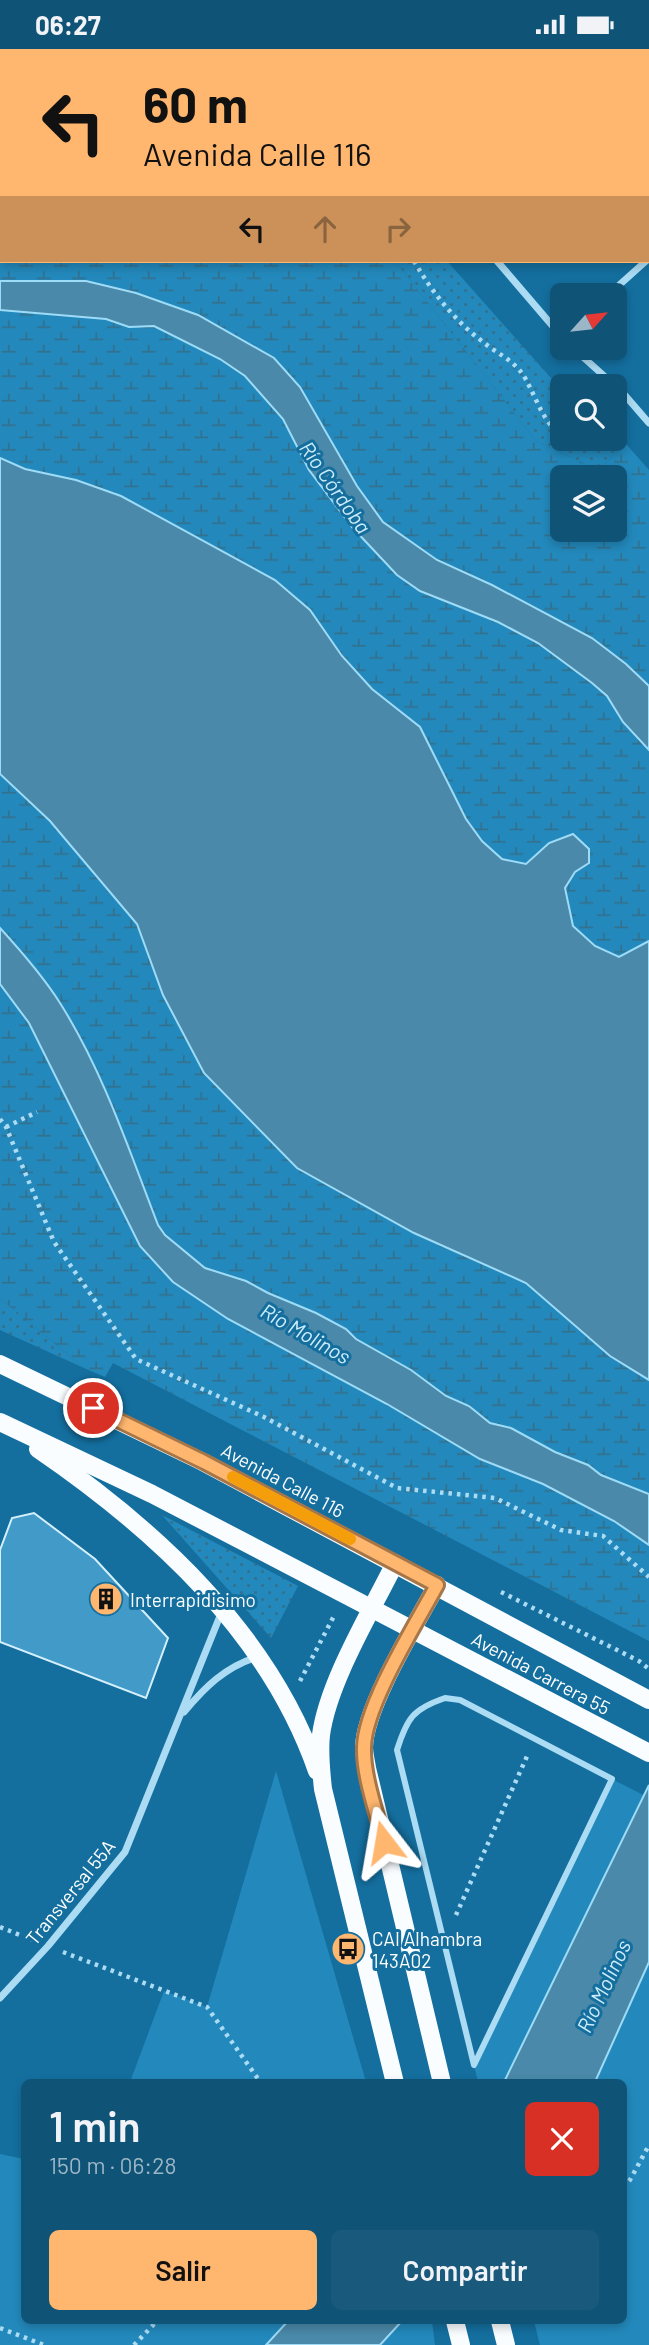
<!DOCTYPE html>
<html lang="es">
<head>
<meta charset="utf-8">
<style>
	body { margin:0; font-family:Barlow,sans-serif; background:#18597c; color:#f1f3f6; height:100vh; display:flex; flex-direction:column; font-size:26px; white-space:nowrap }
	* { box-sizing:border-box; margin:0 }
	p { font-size:23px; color:#9bb6c6 }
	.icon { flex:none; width:38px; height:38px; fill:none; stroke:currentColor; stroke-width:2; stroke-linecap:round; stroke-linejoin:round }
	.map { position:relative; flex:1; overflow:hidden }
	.side { position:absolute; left:21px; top:2030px; width:606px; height:245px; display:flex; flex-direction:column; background:#0f5377; border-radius:10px; box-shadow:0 4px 10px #0003 }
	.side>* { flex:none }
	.top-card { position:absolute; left:0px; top:0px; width:649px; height:214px; box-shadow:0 4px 10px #0003; background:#ffb66f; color:#111; overflow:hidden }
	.needle { width:46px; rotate:63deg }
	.fabs { position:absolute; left:550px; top:234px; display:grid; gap:14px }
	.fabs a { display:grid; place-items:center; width:77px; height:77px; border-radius:10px; background:#0f5377; box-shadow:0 4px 10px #0003; font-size:35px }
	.pin { position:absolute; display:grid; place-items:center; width:60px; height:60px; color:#fff; margin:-30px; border:4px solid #fff; border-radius:50%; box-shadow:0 2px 7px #0007 }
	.me { position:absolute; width:77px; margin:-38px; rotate:346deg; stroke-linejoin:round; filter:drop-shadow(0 0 5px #0008) }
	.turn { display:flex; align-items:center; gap:24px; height:147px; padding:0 28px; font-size:32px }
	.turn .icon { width:91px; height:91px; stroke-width:2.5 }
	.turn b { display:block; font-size:49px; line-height:60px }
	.lanes { display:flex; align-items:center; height:66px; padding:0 28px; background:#0003; justify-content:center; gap:35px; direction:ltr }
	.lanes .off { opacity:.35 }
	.round { display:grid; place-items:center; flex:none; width:74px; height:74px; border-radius:10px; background:#18597c }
	.headline { display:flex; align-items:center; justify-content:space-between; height:119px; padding:0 28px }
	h1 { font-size:42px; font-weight:600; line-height:52px }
	.cta { display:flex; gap:14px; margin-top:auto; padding:14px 28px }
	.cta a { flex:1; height:80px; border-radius:10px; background:#ffb66f; color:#111; font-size:28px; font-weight:600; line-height:80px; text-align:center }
	.cta a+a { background:#18597c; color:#f1f3f6 }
	.status { display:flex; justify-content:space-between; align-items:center; height:49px; padding:0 35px; background:#0f5377; direction:ltr }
	.status svg { height:19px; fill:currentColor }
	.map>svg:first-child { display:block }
</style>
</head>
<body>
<div class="status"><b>06:27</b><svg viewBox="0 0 49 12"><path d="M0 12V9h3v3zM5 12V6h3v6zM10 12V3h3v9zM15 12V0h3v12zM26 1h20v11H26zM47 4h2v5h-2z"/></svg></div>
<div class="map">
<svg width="649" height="2296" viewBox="0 0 649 2296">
	<defs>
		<pattern id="grass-dots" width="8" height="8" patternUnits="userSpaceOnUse" patternTransform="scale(1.75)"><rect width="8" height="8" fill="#2389bc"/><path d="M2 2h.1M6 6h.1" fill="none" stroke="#33718f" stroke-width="1.8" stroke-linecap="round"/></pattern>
		<pattern id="wetland-marsh" width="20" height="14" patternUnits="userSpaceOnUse" patternTransform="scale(1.75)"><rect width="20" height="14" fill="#2389bc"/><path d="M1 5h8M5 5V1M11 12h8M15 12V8" fill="none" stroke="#33718f"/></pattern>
	</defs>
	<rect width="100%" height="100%" fill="#146f9f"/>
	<g fill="url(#grass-dots)">
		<path d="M395,212H447L551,329L562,338V390H614V382L626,395L598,421L536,392Z"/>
		<path d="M0,1249L84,1319L0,1281Z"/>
		<path d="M162,1466L298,1537L271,1589Z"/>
	</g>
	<g fill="url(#wetland-marsh)" fill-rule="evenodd">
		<path d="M0,75H2V212H395L536,392L598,421L626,395L649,421V637L626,615L460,520L437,511L383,473L357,437L300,338L274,309L198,266L63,231L0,232ZM562,429H614V481H562Z"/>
		<path d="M0,261L106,270L129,278L154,277L220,310L245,327L283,370L321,437L352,478L397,526L420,542L498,573L538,594L592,634L607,647L623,673L649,701V892L619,908L595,897L573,877L565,839L575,823L589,814V799L549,794L526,815L502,810L482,792L466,770L420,678L372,640L342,607L76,431L25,420L0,409Z"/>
		<path d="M0,725L50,772L138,875L163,946L204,1024L297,1119L414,1184L526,1234L610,1307L649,1331V1592L113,1314L105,1328L84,1319L0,1249Z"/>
	</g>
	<g fill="#2389bc">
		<path d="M276,1722L366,2033H130L164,1942L207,1958Z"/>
		<path d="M612,1730L649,1749V2296H540L534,2272H623V2034L478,2033L474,2016Z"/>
		<path d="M0,2105L24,2110V2272H432L435,2296H0Z"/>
	</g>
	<g fill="#4a89a9" stroke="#9edbf7" stroke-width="2">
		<path d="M0,232H86L136,244L198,266L274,309L300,338L357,437L383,473L437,511L492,536L592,589L626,615L649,637V701L623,673L607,647L592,634L538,594L498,573L420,542L397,526L352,478L309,421L283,370L245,327L220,310L154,277L129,278L106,270L0,261Z"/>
		<path d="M0,409L25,420L76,431L121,447L275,531L310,561L342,607L372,640L420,678L466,770L482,792L502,810L526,815L549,794L573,785L589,800V814L575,823L565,839L573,877L595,897L619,908L649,892V1331L610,1307L526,1234L414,1184L297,1119L204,1024L163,946L137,875L50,772L0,725Z"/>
		<path d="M0,879C21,902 43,927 60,954C103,1022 129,1101 158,1176L165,1186L205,1219L246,1232L268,1244L316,1264L346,1280L356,1290L411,1321L446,1347L469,1357L490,1374L511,1379L555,1403L588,1416L601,1426L649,1445V1496L614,1472L543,1435L480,1410L387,1355L228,1270L173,1233L140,1197L29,974L0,935Z"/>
		<path d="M649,1736V1913L595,2033H504Z"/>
		<path d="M288,2272H402L380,2296H266Z"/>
	</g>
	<path fill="#419ac7" stroke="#d5f0fd" stroke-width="2" d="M34,1464L95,1510L168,1589L146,1649L0,1593V1501L12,1469Z"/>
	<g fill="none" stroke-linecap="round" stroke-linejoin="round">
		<g stroke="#acdcf4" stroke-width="4.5" stroke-dasharray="3.5 5" stroke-linecap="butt">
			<path d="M9,2L12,0"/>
			<path d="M0,8L2,6"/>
			<path d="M414,212C432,243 454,271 483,293C495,303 511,310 521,323C533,338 544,380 562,384"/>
			<path d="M614,376L623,373"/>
			<path d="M0,1070L6,1078L54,1193L136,1310L264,1368L397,1439L495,1449L561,1481L603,1487L649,1528"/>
			<path d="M6,1078L37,1063"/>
			<path d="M501,1543L639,1612L649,1620"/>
			<path d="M300,1632L335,1565"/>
			<path d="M456,1866L528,1705"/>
			<path d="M0,1878L32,1891"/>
			<path d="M63,1903L207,1958L261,2034"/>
			<path d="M623,2138L630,2131L649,2096"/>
			<path d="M0,2279L44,2296"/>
			<path d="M134,2296L157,2272"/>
		</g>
		<path stroke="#acdcf4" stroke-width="6" d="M445,1649L460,1651L612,1730L474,2016L397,1701C407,1669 413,1660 445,1649Z"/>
		<g stroke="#acdcf4" stroke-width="7">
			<path d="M156,0L157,2"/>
			<path d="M497,212L562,288"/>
			<path d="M607,247L646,212"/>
			<path d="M573,299L623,344L649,374"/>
			<path d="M184,1663C205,1638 225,1618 257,1608"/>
			<path d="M0,1949L48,1897L125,1803L222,1562"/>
		</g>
		<g stroke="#f9fdff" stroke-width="18">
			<path d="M0,1315L203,1413L649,1651"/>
			<path d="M0,1373L152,1445L649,1704"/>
			<path d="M38,1400C155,1480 269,1584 317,1722"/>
			<path d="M395,1514C371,1563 328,1633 321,1686C319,1704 321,1722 323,1740L395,2034"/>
			<path d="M437,1536C416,1575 365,1657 364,1698C364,1705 366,1712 367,1719L442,2034"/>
			<path d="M455,2272L461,2296"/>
			<path d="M500,2272L506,2296"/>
		</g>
	</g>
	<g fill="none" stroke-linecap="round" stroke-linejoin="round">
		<defs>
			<path id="route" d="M93,1359L204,1413L437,1536C416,1575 365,1656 364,1698C363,1727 377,1764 384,1793"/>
		</defs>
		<use href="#route" stroke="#a67648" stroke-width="18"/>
		<use href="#route" stroke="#ffb66f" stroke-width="12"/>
		<path stroke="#f59e0b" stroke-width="12" d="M233,1428L350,1490"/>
	</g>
	<defs>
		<symbol id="building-disc" viewBox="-11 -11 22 22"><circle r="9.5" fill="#ffb66f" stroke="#146f9f"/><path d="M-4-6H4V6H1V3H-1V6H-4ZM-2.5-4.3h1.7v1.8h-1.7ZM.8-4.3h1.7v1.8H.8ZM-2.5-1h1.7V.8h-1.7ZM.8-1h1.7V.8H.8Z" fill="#111"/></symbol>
		<symbol id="bus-disc" viewBox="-11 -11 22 22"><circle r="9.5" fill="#ffb66f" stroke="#146f9f"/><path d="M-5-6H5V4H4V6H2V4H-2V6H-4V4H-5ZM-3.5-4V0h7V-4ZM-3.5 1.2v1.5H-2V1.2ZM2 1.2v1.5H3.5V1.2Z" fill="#111"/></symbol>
	</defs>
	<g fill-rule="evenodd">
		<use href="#building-disc" x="87" y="1531" width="38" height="38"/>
		<use href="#bus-disc" x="329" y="1881" width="38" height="38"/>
	</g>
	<g text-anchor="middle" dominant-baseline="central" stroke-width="6" stroke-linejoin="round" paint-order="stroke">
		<g font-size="19" fill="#fff" stroke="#146f9f">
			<text transform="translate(283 1431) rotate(28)">Avenida Calle 116</text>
			<text transform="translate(541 1624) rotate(28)">Avenida Carrera 55</text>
			<text transform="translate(70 1843) rotate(-51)">Transversal 55A</text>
		</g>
		<g font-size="19" fill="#fff" stroke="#146f9f" text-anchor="start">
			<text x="130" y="1550">Interrapidisimo</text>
			<text x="372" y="1889">CAI Alhambra<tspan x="372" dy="22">143A02</tspan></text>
		</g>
		<g font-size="21" font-style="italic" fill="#ceedfc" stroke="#146f9f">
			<text transform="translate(336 438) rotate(55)">Río Córdoba</text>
			<text transform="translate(306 1284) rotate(30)">Río Molinos</text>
			<text transform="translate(603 1937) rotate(-65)">Río Molinos</text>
		</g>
	</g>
</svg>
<div class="fabs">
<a><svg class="needle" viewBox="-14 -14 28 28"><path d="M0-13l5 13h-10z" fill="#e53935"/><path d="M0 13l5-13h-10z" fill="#9bb6c6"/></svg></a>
<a><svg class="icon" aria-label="search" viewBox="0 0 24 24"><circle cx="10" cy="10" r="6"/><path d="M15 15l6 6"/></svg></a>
<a><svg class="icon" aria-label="layers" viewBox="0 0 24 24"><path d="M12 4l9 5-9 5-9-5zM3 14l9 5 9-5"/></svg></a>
</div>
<div class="pin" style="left:93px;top:1359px;background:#d93025"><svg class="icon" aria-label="arrive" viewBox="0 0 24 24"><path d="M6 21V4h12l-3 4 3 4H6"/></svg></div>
<svg class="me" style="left:384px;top:1793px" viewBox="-20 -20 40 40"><path d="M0-17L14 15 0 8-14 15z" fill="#ffb66f" stroke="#fff" stroke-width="4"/></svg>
<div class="top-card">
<div class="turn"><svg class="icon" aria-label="left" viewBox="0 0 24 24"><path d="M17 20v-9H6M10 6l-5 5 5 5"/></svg><div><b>60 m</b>Avenida Calle 116</div></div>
<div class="lanes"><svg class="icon" aria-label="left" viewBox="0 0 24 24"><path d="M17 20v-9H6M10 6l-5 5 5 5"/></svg><svg class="icon off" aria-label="ahead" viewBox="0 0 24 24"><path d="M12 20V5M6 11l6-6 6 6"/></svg><svg class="icon off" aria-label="right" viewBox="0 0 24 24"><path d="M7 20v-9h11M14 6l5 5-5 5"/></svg></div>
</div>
<section class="side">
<div class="headline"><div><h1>1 min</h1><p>150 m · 06:28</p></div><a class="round" style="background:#d93025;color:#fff"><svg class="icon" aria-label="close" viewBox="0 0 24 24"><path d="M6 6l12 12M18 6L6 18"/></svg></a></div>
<div class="cta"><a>Salir</a><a>Compartir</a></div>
</section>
</div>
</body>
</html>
